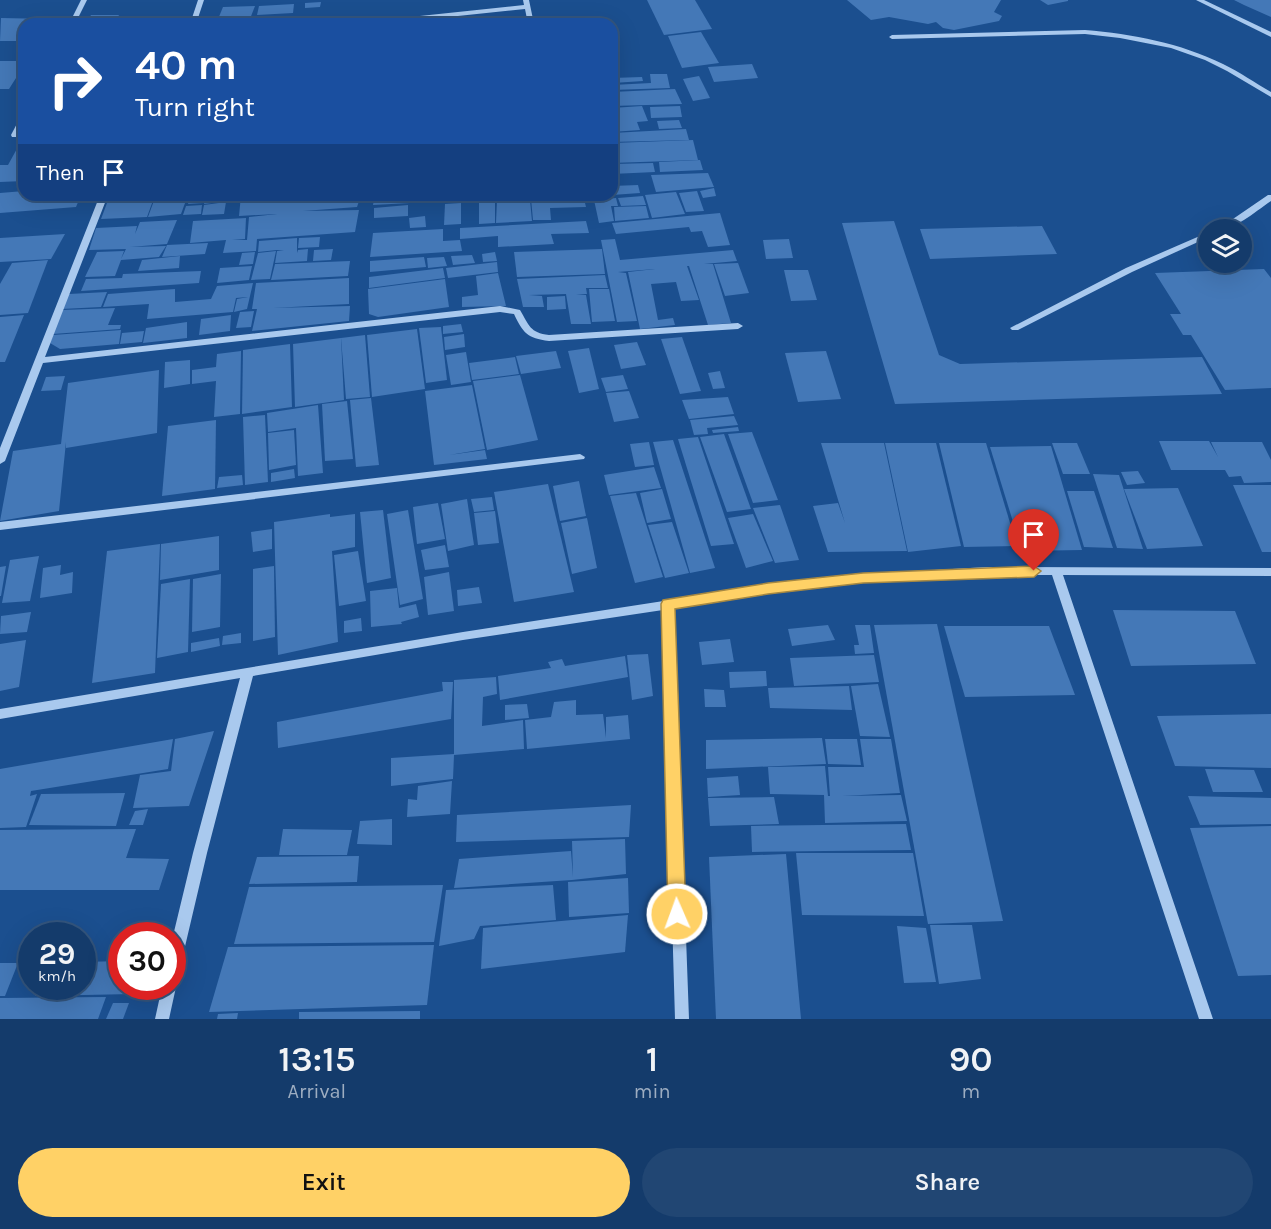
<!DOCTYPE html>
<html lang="en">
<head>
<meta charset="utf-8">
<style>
	body { margin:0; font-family:Karla,sans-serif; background:#214673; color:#f1f3f6; height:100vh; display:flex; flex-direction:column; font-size:22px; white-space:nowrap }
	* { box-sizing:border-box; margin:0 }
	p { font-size:20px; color:#9dadc1 }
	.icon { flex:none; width:33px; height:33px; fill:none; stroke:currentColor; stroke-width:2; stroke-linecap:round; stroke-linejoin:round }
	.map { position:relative; height:1019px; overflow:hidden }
	.sheet { display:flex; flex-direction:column; background:#143b6b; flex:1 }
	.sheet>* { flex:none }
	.guide { position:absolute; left:18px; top:18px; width:600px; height:183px; border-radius:18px; box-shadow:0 6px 24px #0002,0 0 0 2px #33557e; background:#1a4fa0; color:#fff; overflow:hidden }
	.buttons { position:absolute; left:1198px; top:219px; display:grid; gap:12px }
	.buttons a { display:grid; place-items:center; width:54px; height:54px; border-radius:50%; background:#143b6b; box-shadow:0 6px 24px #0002,0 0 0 2px #33557e; font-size:30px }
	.speed { position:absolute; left:18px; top:922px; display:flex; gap:12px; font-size:30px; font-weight:700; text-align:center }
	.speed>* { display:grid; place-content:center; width:78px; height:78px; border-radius:50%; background:#143b6b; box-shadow:0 6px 24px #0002,0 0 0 2px #33557e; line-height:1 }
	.speed small { font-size:15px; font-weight:400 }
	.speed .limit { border:9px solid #d22; background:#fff; color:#111 }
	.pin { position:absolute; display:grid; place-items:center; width:51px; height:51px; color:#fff; margin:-62px -26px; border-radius:50% 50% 50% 0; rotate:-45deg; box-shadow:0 0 6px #0007 }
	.pin .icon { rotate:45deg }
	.me { position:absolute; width:66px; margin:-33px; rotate:358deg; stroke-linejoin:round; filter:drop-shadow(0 0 4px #0008) }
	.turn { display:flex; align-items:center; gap:21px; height:126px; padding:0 18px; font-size:27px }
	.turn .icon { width:78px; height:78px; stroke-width:2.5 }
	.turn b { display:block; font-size:42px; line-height:51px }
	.then { display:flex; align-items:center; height:57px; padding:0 18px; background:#0003; gap:12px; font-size:22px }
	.eta { display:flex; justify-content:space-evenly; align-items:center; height:102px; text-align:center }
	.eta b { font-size:36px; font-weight:600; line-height:42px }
	.action { display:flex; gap:12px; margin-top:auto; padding:12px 18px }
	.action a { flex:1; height:69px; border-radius:36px; background:#ffd166; color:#111; font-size:24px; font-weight:600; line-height:69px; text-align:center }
	.action a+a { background:#214673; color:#f1f3f6 }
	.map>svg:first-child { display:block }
</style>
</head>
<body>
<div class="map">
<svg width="1271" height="1019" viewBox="0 0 1271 1019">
	<rect width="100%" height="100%" fill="#1b4f8f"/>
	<g fill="#4478b7">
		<path d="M647,0H695L712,29L664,35Z"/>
		<path d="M847,0H1001L994,12L1002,16L999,21L954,30L943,28L936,22L928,24L889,17L871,20Z"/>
		<path d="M1040,0H1068V1L1048,5Z"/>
		<path d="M1234,0H1271V17L1244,5Z"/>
		<path d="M321,2L320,7L305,8V3Z"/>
		<path d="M294,4L293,13L257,15L259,6Z"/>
		<path d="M255,6L248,24H216L223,7Z"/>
		<path d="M91,15H119L115,22H87Z"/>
		<path d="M1,18L49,19L44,24H24V41H0Z"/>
		<path d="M701,32L719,63L682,68L668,36Z"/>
		<path d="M0,61H24V78H16L9,89H0Z"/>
		<path d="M752,64L758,78L714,82L708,67Z"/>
		<path d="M650,74H667L670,88L612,90V85L651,83Z"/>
		<path d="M699,76L710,98L693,101L683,79Z"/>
		<path d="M642,77L643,81L613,83L612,78Z"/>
		<path d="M675,89L682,104L612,106V92Z"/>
		<path d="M642,106L648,121L637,122L640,130L612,132V108Z"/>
		<path d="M680,106L682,117L651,118L650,107Z"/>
		<path d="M679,120L682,128L659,129L657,121Z"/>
		<path d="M686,129L689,140L612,142V133Z"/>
		<path d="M24,136V181L0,182V165H8Z"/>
		<path d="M693,140L698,160L612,163V143Z"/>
		<path d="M700,160L703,170L660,172L659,162Z"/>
		<path d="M653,163L655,172L612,174V164Z"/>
		<path d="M708,173L714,187L656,192L651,175Z"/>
		<path d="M638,185L640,193L612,195V186Z"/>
		<path d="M714,188L716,196L703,198L700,191Z"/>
		<path d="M24,191V195H81L76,207L0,213V193Z"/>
		<path d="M697,191L704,211L686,212L679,193Z"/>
		<path d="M676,192L685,214L652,218L645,195Z"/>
		<path d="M110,195H155L147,217L101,219Z"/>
		<path d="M156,195H188L181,214L148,217Z"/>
		<path d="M191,195H206L204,203L188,204Z"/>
		<path d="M207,195H229L228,201L204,204Z"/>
		<path d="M241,195H361L357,207L303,211L359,210L355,232L257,239L256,251L223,253L226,240L190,243L193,221L246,218L245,239L232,240H247L249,217L277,214L239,216Z"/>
		<path d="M375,195H447V201L373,205Z"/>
		<path d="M448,195H586V197L551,198L584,199L586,207L550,208L551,220H533L531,199L529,197L448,201Z"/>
		<path d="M643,196L646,205L621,206L618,198Z"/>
		<path d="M616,198L618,206H611L614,221L599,223L594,200Z"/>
		<path d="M497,200H530L532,221L496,223Z"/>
		<path d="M226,202L224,214L202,215L204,205Z"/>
		<path d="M495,202V223L479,224V203Z"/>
		<path d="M461,203V224L444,225L445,204Z"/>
		<path d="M202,205L201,214L183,215L186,206Z"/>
		<path d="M408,205V216L374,218V208Z"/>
		<path d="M646,206L649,218L615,221L614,207Z"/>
		<path d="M720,213L730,245L708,247L702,231L691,232L689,227L616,234L612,223Z"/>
		<path d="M425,216L426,227L410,228L409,218Z"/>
		<path d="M177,220L167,244L130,247L166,246L159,257L121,260L115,276L85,277L97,252L124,251L121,259L126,249L89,250L96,228L137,226L135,234L140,222Z"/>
		<path d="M586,221L589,233L551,234L554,244L498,247V236L460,239V228Z"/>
		<path d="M894,221L939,355L960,364L1202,357L1222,394L895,404L842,223Z"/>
		<path d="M1042,226L1057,254L930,259L920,229Z"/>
		<path d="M443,229V241L460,240L462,251L370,257L373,233Z"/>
		<path d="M65,234L51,259L0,262V238Z"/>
		<path d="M320,237L319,247L298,248L299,238Z"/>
		<path d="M297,238V253L298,250L308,249L307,261L275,263L277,251L284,250H277V248V250L258,252L259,241Z"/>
		<path d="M615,239L620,260L733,250L737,261L704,264H713L731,323L708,325L689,266H687L699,300L681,301L676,282L651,284L658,320L673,318L675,325L640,329L628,272L655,269L618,272L626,273L637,321L617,322L601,240Z"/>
		<path d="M789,239L793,258L766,259L763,240Z"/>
		<path d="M208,243L205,254L162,257L167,245Z"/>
		<path d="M333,249L331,260L313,261L314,250Z"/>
		<path d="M602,249L605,274L517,277L514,252Z"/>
		<path d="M276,251L270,279L251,280L258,253Z"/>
		<path d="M255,252L253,264L239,265L242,253Z"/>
		<path d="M495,252L497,261L483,262L482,254Z"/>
		<path d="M472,255L475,263L453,265L451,256Z"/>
		<path d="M180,256L179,268L138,271L142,260Z"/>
		<path d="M424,257L426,267L370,272V261Z"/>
		<path d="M444,257L447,266L428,268L427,258Z"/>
		<path d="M48,260L28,313L0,315V284L12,263Z"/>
		<path d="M350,261L348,276L271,280L275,264Z"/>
		<path d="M497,262L498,272L448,278L446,268Z"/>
		<path d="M738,263L749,293L725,296L714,264Z"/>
		<path d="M252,266L249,280L217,283L220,268Z"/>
		<path d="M443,268L445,278L369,288V277Z"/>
		<path d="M1264,269L1271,278V388L1225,390L1191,335H1183L1170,314H1181L1155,273Z"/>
		<path d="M784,270H808L817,300L791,301Z"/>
		<path d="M201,271L199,283L81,291L86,279L122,278L123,274Z"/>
		<path d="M498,273L506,306L462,307V297L478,295L476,276Z"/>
		<path d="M605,275L608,288H586L587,294H576L586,295L591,324H571L566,294L529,295L542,296L544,307H523L517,279Z"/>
		<path d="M349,278V304L273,308L350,306L349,321L252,331L257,309H252L256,283Z"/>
		<path d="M445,279L449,307L378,317L369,314L368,289Z"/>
		<path d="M253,283L247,309L234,312L237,299L248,297L236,298L233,312L147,319L149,304L103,307L108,294L175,289V302L211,299L217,286Z"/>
		<path d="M589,289H609L615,321L592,322Z"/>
		<path d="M107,292L101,307L62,309L69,294Z"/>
		<path d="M565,296L566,309L547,310V297Z"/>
		<path d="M115,308L108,325H121L120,329L53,334L62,310Z"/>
		<path d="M254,311L251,327L236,328L240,312Z"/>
		<path d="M24,315L5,362H0V317Z"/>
		<path d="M231,315L230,331L199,335L201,319Z"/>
		<path d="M187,322V338L143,343L146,328Z"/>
		<path d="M461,324L463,332L443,334V326Z"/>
		<path d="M441,327L447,380L426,383L419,328Z"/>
		<path d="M417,329L425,389L372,397L367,335Z"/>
		<path d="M121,330L119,344L60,349L50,343L53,335Z"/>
		<path d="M144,331L142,342L120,344L122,333Z"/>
		<path d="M464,334L465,347L445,350L444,337Z"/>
		<path d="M365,335L370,397L346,399L341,338Z"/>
		<path d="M682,337L701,391L680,394L661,339Z"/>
		<path d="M341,338L344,400L295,407L293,344Z"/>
		<path d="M637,342L646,365L621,369L614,345Z"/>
		<path d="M290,344L292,407L242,414L243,350Z"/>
		<path d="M589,348L599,389L579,393L568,351Z"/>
		<path d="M241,351L240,414L214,417L216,381L192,384V370L216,367L217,354Z"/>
		<path d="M556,351L561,368L521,374L516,356Z"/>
		<path d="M826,351L841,399L798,402L785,353Z"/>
		<path d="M466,352L471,382L451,385L446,355Z"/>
		<path d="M515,357L519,374L472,380L469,363Z"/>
		<path d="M190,360V384L164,388L165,362Z"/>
		<path d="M159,370L157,433L66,448V442L59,511L0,521L13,451L61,444L68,383Z"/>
		<path d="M720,371L725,388L713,389L708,373Z"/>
		<path d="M520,375L538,440L487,450L473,381Z"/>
		<path d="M623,375L628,389L606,392L601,378Z"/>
		<path d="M65,376L61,390L41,391L46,377Z"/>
		<path d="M472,385L485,449L449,455L485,450L487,459L434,465L425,391Z"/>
		<path d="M629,391L639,418L614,422L606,393Z"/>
		<path d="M728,397L734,414L689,419L682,400Z"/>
		<path d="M371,398L379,465L356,467L350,400Z"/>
		<path d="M347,401L353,459L325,461L322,404Z"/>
		<path d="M318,405L323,473L298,476L296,428L268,432L267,413Z"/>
		<path d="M265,415L268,482L245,485L243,417Z"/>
		<path d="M734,416L738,425L707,428L708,434L694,435L690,420Z"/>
		<path d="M216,420L215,489L162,496L168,426Z"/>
		<path d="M738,427L739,431L713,433L712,430Z"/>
		<path d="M294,430L296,465L269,470L268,433Z"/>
		<path d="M752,432L778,500L753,503L728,434Z"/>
		<path d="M724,434L751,509L727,512L700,437Z"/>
		<path d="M698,437L734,544L711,546L678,439Z"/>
		<path d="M673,440L715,568L690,573L653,442Z"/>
		<path d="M1159,441H1209L1218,457L1211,442H1262L1271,460V482L1244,483L1241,476L1229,477L1225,470H1171Z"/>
		<path d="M649,442L654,465L635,467L630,444Z"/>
		<path d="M821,443H884L907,551L828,552L813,506L838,503L845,523Z"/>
		<path d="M885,443H936L961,546L908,552Z"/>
		<path d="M939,443H986L1017,546L964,547Z"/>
		<path d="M1052,443H1077L1090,474H1063Z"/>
		<path d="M1051,446L1082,550L1022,551L990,447Z"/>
		<path d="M654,467L661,488L609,495L604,475Z"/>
		<path d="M294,469L295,478L271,482V473Z"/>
		<path d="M1138,471L1145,483L1127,485L1121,472Z"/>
		<path d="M1093,474L1119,475L1143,549L1117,548Z"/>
		<path d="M242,475L243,485L217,488L219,477Z"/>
		<path d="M579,481L586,516L560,521L553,486Z"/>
		<path d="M548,484L574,592L514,602L494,492Z"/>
		<path d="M1233,485H1271V552H1262Z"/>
		<path d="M1178,488L1203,546L1147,549L1124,489Z"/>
		<path d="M662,489L671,519L647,523L640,493Z"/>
		<path d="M1067,491H1094L1113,548L1084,547Z"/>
		<path d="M636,493L663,577L635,583L610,496Z"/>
		<path d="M492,497L494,510L474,512L471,499Z"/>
		<path d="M467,499L474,545L448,551L441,504Z"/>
		<path d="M438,503L445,539L417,544L413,507Z"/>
		<path d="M780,505L799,560L775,563L753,508Z"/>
		<path d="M383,510L391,578L367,583L360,512Z"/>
		<path d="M408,510L423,599L400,605L387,514Z"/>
		<path d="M495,511L499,543L478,545L474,513Z"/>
		<path d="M330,514V517L355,514V547L332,551L338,642L278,655L274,522Z"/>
		<path d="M753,514L773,561L746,568L728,518Z"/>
		<path d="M587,518L597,568L572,574L561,523Z"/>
		<path d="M672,522L689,573L665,578L648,525Z"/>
		<path d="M272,529V549L253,552L251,532Z"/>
		<path d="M219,536V570L160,580L161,544Z"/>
		<path d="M160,544L155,673L92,683L107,551Z"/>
		<path d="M445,545L449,567L425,570L421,550Z"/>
		<path d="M358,551L366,601L339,606L334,555Z"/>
		<path d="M39,556L30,601L2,603L10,560Z"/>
		<path d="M61,565L60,575L73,572L72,593L40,598L43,568Z"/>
		<path d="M6,566L1,596H0V567Z"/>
		<path d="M274,566L275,637L253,641V569Z"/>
		<path d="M449,572L454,611L428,615L424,577Z"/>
		<path d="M221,574L220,627L192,632L193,579Z"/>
		<path d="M190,579L188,652L157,658L161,584Z"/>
		<path d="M479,587L482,603L458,606L457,590Z"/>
		<path d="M397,588L399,608L416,604L419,617L401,622L402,624L371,627L370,591Z"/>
		<path d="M1113,610L1235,611L1256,664L1131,666Z"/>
		<path d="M31,612L27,632L0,634L1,616Z"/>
		<path d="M361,618L362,631L344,633V621Z"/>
		<path d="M937,624L1003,921L928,924L874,625Z"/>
		<path d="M828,625L835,640L792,646L788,629Z"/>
		<path d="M855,625H870L874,653L855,654L854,645H859Z"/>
		<path d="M944,626H1049L1075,695L965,697Z"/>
		<path d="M241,633V643L222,645L223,636Z"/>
		<path d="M219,638L220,646L191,652V643Z"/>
		<path d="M730,639L734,662L702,665L699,642Z"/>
		<path d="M26,640L19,687L0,691V644Z"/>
		<path d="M648,654L653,696L632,700L627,655Z"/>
		<path d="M874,655L879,682L794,686L790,658Z"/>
		<path d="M625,656L628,677L500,700L498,676L551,668L548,662L562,659L565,666Z"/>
		<path d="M766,671L767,686L730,688L729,672Z"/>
		<path d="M496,677L497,694L483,697L482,726L523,720L524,749L454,755L453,779L391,786V758L454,754V680Z"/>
		<path d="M442,682H453L451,719L278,748L277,722L443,691Z"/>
		<path d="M878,684L890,737L860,736L851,686Z"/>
		<path d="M849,686L852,710L770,708L768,688Z"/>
		<path d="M704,689L724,690L726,707H705Z"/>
		<path d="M576,700V715L603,714L606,738V717L628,715L630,739L527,749L525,720L551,717L554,702Z"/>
		<path d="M527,704L529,718L505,720V705Z"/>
		<path d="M1271,714V768L1175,766L1157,716Z"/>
		<path d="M214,731L189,806L133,808L140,775L171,771L175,739Z"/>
		<path d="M822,738L826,764L706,769V740Z"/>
		<path d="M173,739L168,769L31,791L30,796L37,794L26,827L0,828V769Z"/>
		<path d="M825,739H857L861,765L828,764Z"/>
		<path d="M860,739H891L900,793L842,796L901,795L907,821L825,823L824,795L770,794L768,767L825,766L828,796H830L828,767H864Z"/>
		<path d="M1205,769L1254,770L1263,792H1213Z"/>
		<path d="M738,776L740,795L708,797L707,778Z"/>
		<path d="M452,781L450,814L407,817L408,799L417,800L418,786Z"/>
		<path d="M125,793L116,826L29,825L41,794Z"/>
		<path d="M1188,796L1271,798V824L1200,825Z"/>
		<path d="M774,797L779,824L710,826L708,798Z"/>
		<path d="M631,805L629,837L456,842L457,815Z"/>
		<path d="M148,809L143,825H129L135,811Z"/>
		<path d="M392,819V845L357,844L360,821Z"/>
		<path d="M906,824L911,850L752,852L751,826Z"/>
		<path d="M1271,826V975L1238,976L1190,828Z"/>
		<path d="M136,829L126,858L169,859L159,890H0V830Z"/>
		<path d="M283,829L352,830L347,855H279Z"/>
		<path d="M625,839L626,874L572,880L454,888L459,859L571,851L573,877L572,841Z"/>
		<path d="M796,853H913L924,916L802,915Z"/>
		<path d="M786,854L801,1019H716L709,857Z"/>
		<path d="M359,856L357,882L249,884L257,857Z"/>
		<path d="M628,878L629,913L569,917L568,882Z"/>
		<path d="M443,885L434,942L234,944L249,887Z"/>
		<path d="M553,885L556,920L480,926L474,939L439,946L446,890Z"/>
		<path d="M628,915L625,952L481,969L483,928Z"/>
		<path d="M930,925H972L981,979L939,984Z"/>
		<path d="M897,926L926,928L936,982L904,983Z"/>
		<path d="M434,945L427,1005L209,1012L228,947Z"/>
		<path d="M122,961V987H135L133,994L35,996L38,987H82V962Z"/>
		<path d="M0,963H18L5,996H0Z"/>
		<path d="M106,997L98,1019H0V998Z"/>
		<path d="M113,1003H129L123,1019H106Z"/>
		<path d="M420,1011V1019H299V1012Z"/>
		<path d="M238,1013L237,1019H217L218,1014Z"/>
	</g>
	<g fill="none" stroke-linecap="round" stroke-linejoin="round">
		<g fill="#a9c9ee" fill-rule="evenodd">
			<path d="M81,0H87L75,24H69Z"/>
			<path d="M198,0H204L196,24H190Z"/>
			<path d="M523,0H529L534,24H528L525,9L382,24H360L363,22L524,5Z"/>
			<path d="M1196,0H1204L1271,32V37Z"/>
			<path d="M1085,30C1133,34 1180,43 1223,64C1240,72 1255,83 1271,92V97L1227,71L1205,60L1171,48L1120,38L1085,34L892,39L889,37L892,35Z"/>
			<path d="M21,116H24V125L18,137H12L11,135Z"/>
			<path d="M100,195H108L45,357L500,306L520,310C529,325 530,333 549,335L738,323L743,326L738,329L549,341C527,338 523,333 514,314L500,312L43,363L5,461L0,464V448Z"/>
			<path d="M1268,195H1271V201C1253,213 1236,230 1214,230L1230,221Z"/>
			<path d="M1209,232V237L1132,272L1018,330H1012L1010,328L1126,268Z"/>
			<path d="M580,454L585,457L584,459L0,530V522Z"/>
			<path d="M988,567L1271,568V576L1063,575L1213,1019H1199L1052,575C989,575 927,577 864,582C801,587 737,598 674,608L689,1019H675L663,610L463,640L253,676L207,853L179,972L177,977L172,979V940L193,853L240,678L0,719V709L463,632L768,585L863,574Z"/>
			<path d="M172,981L176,987L169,1019H155L162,987H172Z"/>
		</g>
	</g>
	<path fill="#ffd166" stroke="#a68842" stroke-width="1.5" d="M1034,566L1041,571L1034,577L863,583L768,594L675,609L686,914L683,920L677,923L671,920L668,914L661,604L663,600L768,583L863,573Z"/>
</svg>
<div class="buttons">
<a><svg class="icon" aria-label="layers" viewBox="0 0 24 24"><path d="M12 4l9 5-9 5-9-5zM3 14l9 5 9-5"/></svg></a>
</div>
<div class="speed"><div>29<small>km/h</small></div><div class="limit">30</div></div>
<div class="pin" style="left:1034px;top:571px;background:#d93025"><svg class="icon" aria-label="arrive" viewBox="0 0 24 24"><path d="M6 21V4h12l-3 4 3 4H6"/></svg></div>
<svg class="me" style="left:677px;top:914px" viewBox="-20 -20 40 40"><circle r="17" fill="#ffd166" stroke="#fff" stroke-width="3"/><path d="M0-11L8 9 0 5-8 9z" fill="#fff"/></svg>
<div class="guide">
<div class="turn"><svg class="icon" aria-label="right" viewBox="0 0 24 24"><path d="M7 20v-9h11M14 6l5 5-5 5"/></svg><div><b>40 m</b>Turn right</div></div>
<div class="then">Then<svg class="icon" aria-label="arrive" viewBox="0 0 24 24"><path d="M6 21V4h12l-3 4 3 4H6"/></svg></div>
</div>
</div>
<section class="sheet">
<div class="eta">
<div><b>13:15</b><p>Arrival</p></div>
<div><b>1</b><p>min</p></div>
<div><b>90</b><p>m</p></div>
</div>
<div class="action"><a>Exit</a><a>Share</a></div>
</section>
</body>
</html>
